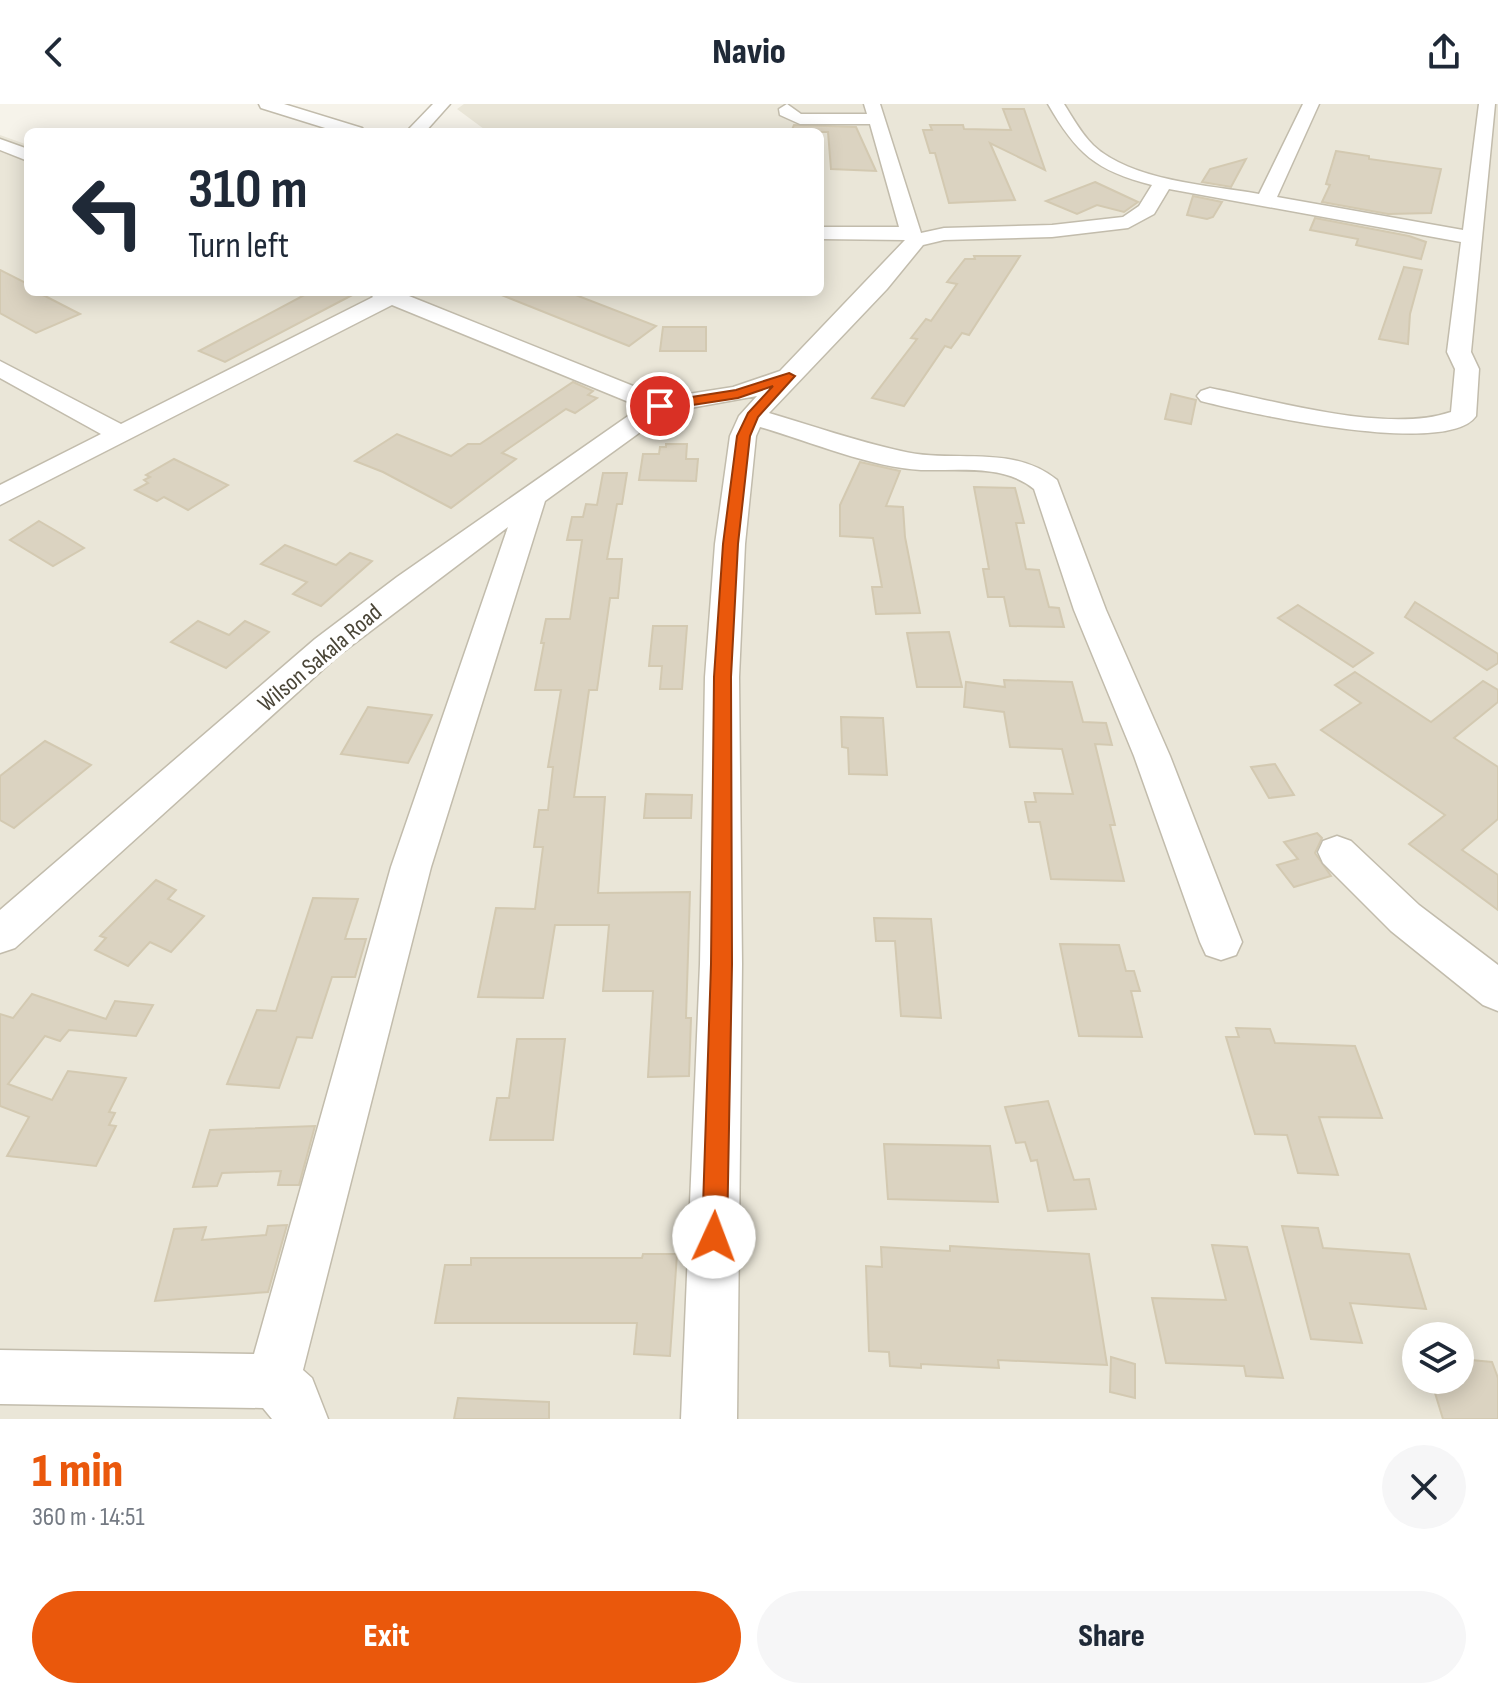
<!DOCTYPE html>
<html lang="en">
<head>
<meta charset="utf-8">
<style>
	body { margin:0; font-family:"Sofia Sans Condensed",sans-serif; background:#f6f6f7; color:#1f2937; height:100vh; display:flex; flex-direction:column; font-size:30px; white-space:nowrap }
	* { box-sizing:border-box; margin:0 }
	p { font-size:26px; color:#747a83 }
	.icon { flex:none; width:44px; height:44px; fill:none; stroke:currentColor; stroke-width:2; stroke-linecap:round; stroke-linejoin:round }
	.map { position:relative; height:1315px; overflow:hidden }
	.side { display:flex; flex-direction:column; background:#fff; flex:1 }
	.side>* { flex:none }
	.top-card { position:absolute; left:24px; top:24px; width:800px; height:168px; border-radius:12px; box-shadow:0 4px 20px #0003; background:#fff; color:#1f2937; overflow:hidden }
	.controls { position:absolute; left:1402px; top:1218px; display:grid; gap:16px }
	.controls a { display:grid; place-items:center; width:72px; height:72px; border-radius:50%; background:#fff; box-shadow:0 4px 20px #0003; font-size:40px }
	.pin { position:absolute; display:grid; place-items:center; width:68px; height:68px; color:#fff; margin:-34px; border:4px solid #fff; border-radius:50%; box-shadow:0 2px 8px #0007 }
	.me { position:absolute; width:88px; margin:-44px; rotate:2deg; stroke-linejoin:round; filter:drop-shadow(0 0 6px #0008) }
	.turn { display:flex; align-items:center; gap:28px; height:168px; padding:0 32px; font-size:36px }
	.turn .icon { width:104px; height:104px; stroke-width:2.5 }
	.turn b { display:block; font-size:56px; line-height:68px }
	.round { display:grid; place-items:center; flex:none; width:84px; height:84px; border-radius:42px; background:#f6f6f7 }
	.overview { display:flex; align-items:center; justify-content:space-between; height:136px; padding:0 32px }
	h1 { font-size:48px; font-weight:800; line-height:60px; color:#ea580c }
	.action { display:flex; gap:16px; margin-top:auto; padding:16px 32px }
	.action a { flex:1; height:92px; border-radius:48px; background:#ea580c; color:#fff; font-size:32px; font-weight:800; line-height:92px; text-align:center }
	.action a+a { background:#f6f6f7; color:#1f2937 }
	header { display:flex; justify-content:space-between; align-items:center; height:104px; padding:0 32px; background:#fff; font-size:36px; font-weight:800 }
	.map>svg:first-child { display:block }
</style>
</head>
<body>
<header><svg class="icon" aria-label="back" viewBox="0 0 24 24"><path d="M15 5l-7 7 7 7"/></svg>Navio<svg class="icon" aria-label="share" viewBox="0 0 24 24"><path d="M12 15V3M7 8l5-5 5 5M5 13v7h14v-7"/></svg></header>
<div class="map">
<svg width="1498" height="1315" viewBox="0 0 1498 1315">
	<rect width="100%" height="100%" fill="#f6f3ea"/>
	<path fill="#eae6d8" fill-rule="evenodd" d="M464,0H1498V1315H0V31L28,41V188H820V28H488L457,5ZM1416,1232H1460V1276H1416Z"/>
	<g fill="#dbd3c1" stroke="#d3c9b1" stroke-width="2">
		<path d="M1003,5H1024L1045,66L990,39L1015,96L949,99L935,49H930L923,26H932L930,21H963L964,25L1011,26Z"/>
		<path d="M794,21L856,23L876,67L831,65L828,28H791Z"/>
		<path d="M1336,47L1369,52V55L1441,65L1431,109L1388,110L1322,98L1330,81L1326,80Z"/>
		<path d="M1246,55L1231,83L1202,78L1210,65Z"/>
		<path d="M1095,78L1138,98L1124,108L1097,101L1077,110L1046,97Z"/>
		<path d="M1193,92L1222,98L1213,113L1207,115L1187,111Z"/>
		<path d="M1315,114L1409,132L1426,138L1421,155L1356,141L1358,135L1310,126Z"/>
		<path d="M974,152H1020L969,231L962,229L951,244L945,242L904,302L872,294L917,235L911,234L926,215L931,217L957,180L947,178L965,155H975Z"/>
		<path d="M1404,163L1422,166L1410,210L1408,240L1379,235Z"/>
		<path d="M0,166L28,180V188H45L50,190L45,192L80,210L36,229L0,209Z"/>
		<path d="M310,188H358L225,258L199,247Z"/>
		<path d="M494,188H568L656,222L629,242Z"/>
		<path d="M663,223H706V247H660Z"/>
		<path d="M573,278L593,287L588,291L597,294L575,309L566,305L502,349L516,355L451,404L383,368L355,357L397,330L451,352L468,340H480Z"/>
		<path d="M1171,290L1196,296L1191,320L1165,315Z"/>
		<path d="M666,340H687L686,355H698L696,377L639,376L643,350H659L660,343H666Z"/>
		<path d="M174,355L228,381L188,406L164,393L157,397L135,386L148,379L144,376L150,373L146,371Z"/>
		<path d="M860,358L900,367L886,402L903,403L905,433L920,509L876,510L872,483H882L873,434L840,432V401Z"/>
		<path d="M603,369H627L622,400H617L607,455H622L618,494H610L597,586H589L574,693H605L598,789L690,788L686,914H691L689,972L648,973L653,887H603L609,821H555L543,894L478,893L496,804L535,805L543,743H534L539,706H548L553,663H548L561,586H535L544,539H541L546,515H570L582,436H567L572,413H583L586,400L597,401Z"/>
		<path d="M974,383L1015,384L1024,419H1016L1026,465L1039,466L1049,503L1059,504L1064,523L1010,522L1004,493H988L983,465H989Z"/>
		<path d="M39,417L63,431L84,444L53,462L10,436Z"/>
		<path d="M285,441L336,461L350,449L372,457L321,502L293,490L307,478L261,460Z"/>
		<path d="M1415,498L1498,550V559L1487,566L1405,513Z"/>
		<path d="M1298,501L1373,549L1353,563L1278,514Z"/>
		<path d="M198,517L229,531L245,517L269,528L226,564L171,538Z"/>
		<path d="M653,522H687L682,585H660L662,562H649Z"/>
		<path d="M949,528L962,583H917L907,529Z"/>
		<path d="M1355,568L1431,618L1483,577L1498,586V598L1454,634L1498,663V715L1462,746L1498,771V806L1409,740L1445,711L1321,626L1361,599L1335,581Z"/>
		<path d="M1004,576L1072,578L1083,618L1106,619L1112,641L1095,640L1115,721H1110L1124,777L1051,775L1040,718H1029L1025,698H1036L1034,689L1073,690L1062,645L1010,643L1004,608L964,603L966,578L1005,583Z"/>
		<path d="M368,603L432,611L408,659L341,650Z"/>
		<path d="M841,613L883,614L887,671L849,670L848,644L842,643Z"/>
		<path d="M45,637L91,661L14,724L0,716V672Z"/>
		<path d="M1275,660L1294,691L1269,694L1251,663Z"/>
		<path d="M646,690L692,691L691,714H644Z"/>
		<path d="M1317,729L1322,734L1315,749L1331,772L1294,783L1277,761L1298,755L1284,738Z"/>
		<path d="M156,776L176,786L168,795L204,812L171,848L150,838L128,862L95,846L106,834L100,832Z"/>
		<path d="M313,794L358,795L345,835H366L355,873H332L312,934L297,933L279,984L227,980L257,906L276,907Z"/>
		<path d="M874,814L931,815L941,914L901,912L895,837H876Z"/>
		<path d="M1060,840L1119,841L1126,867H1134L1140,887H1131L1142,933L1079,932Z"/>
		<path d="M32,890L106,915L115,897L153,901L136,932L69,926L60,937L45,932L8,980L52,996L68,967L126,974L109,1008L115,1009L109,1021L116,1022L96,1062L7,1052L29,1013L0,1002V910L13,914Z"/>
		<path d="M1236,924L1270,925L1275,939L1355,942L1382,1014L1319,1013L1338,1071L1298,1069L1287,1031L1255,1030L1226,933H1239Z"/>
		<path d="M517,935H565L553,1036H490L497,994H509Z"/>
		<path d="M1048,997L1074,1076L1089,1075L1096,1105L1048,1107L1037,1056L1031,1057L1025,1038L1016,1039L1005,1003Z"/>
		<path d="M315,1022L299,1081H278L281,1067L222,1069L217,1082L193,1083L210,1026Z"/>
		<path d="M884,1040L990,1042L998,1098L888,1095Z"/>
		<path d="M287,1121L268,1188L155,1197L174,1125L206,1123L202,1136L266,1131L268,1122Z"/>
		<path d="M1282,1122L1318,1124L1323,1144L1409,1150L1426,1205L1350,1199L1362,1239L1311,1235Z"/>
		<path d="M1212,1141L1247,1143L1283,1274L1246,1272L1244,1262L1166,1259L1152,1194L1226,1196Z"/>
		<path d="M950,1142L1089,1150L1107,1261L998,1256L999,1264L921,1260V1264L890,1262L889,1248L869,1247L866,1162L882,1163L881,1143L950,1147Z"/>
		<path d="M643,1150H677L670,1252L634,1250L637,1219H435L445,1161H471V1154H642Z"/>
		<path d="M1111,1253L1135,1260V1294L1110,1288Z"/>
		<path d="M1460,1255L1492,1258L1498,1274V1315H1443L1431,1276H1460Z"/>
		<path d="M458,1294L549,1298V1315H454Z"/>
	</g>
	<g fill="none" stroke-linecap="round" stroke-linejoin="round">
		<defs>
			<g id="minor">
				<path d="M259,0H284L362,24L365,28H338L261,4Z"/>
				<path d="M433,0H450L425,28H406Z"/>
				<path d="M787,0L801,10H867L864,0H880L921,129L944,124L1052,121L1123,113L1139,102L1152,81C1096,67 1076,49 1048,0H1064C1073,14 1081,29 1093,41C1131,77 1209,81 1259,90L1303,0H1319L1277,93L1463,126L1479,0H1495L1471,248L1479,265L1476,312C1447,354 1247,309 1201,297L1197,292L1201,287L1210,284C1276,297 1387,330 1451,308L1455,265L1447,248L1461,138L1169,85L1154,110L1128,124L1052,133L944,136L923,141L887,185L769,309C813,322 856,337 901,347C953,360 1011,339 1057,376L1106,506L1170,652L1242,838L1236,851L1221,856L1206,851L1200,838L1134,652L1074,506L1034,385C1004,360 958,367 921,366C872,364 808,337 760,323L756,332L745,440L739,573L742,860L737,1315H681L700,860L705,573L715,440L730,332L739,312L757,292L668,308L545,397L431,763L303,1266L312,1274L328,1315H272L263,1304L0,1300V1246L254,1250L391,763L508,423L339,551L15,844L0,849V806L315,535L397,473L641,303L392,201L0,401V381L101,330L0,274V257L121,320L373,193L369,188H399L663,294L733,283L780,267L905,136L820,135V123H899L870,20H800L780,11L779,5Z"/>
				<path d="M0,35L28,45V57L0,46Z"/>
				<path d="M1337,732L1351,737L1419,801L1498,861V907L1483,901L1391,827L1323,759L1318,748L1323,737Z"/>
			</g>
		</defs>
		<use href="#minor" stroke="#c2bcac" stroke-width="3"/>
		<use href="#minor" fill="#fff" fill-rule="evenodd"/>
	</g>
	<path fill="#ea580c" stroke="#983908" stroke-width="2" d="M789,269L795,272L758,313L750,332L738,440L731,573L732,860L727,1133L723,1142L714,1145L705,1142L702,1133L711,860L714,573L723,440L737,332L748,309L773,282L738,294L660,306L653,302L660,298L736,286Z"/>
	<g text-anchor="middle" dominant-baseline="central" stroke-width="8" stroke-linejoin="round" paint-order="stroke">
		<g font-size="24" fill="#4a4537" stroke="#fff">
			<text transform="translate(320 554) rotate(-40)">Wilson Sakala Road</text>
		</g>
	</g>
</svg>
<div class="controls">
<a><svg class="icon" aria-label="layers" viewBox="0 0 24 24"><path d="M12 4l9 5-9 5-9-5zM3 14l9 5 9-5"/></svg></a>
</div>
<div class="pin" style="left:660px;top:302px;background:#d93025"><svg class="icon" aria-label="arrive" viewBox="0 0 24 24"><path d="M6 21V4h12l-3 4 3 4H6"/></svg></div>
<svg class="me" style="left:714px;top:1133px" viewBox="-20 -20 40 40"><circle r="19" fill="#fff"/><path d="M0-13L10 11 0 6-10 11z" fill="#ea580c"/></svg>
<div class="top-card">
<div class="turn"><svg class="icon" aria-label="left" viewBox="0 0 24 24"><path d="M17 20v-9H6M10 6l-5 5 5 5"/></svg><div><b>310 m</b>Turn left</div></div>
</div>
</div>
<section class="side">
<div class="overview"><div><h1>1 min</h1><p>360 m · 14:51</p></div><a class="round"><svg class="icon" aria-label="close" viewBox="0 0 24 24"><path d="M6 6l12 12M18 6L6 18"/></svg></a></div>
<div class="action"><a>Exit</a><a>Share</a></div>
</section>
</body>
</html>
